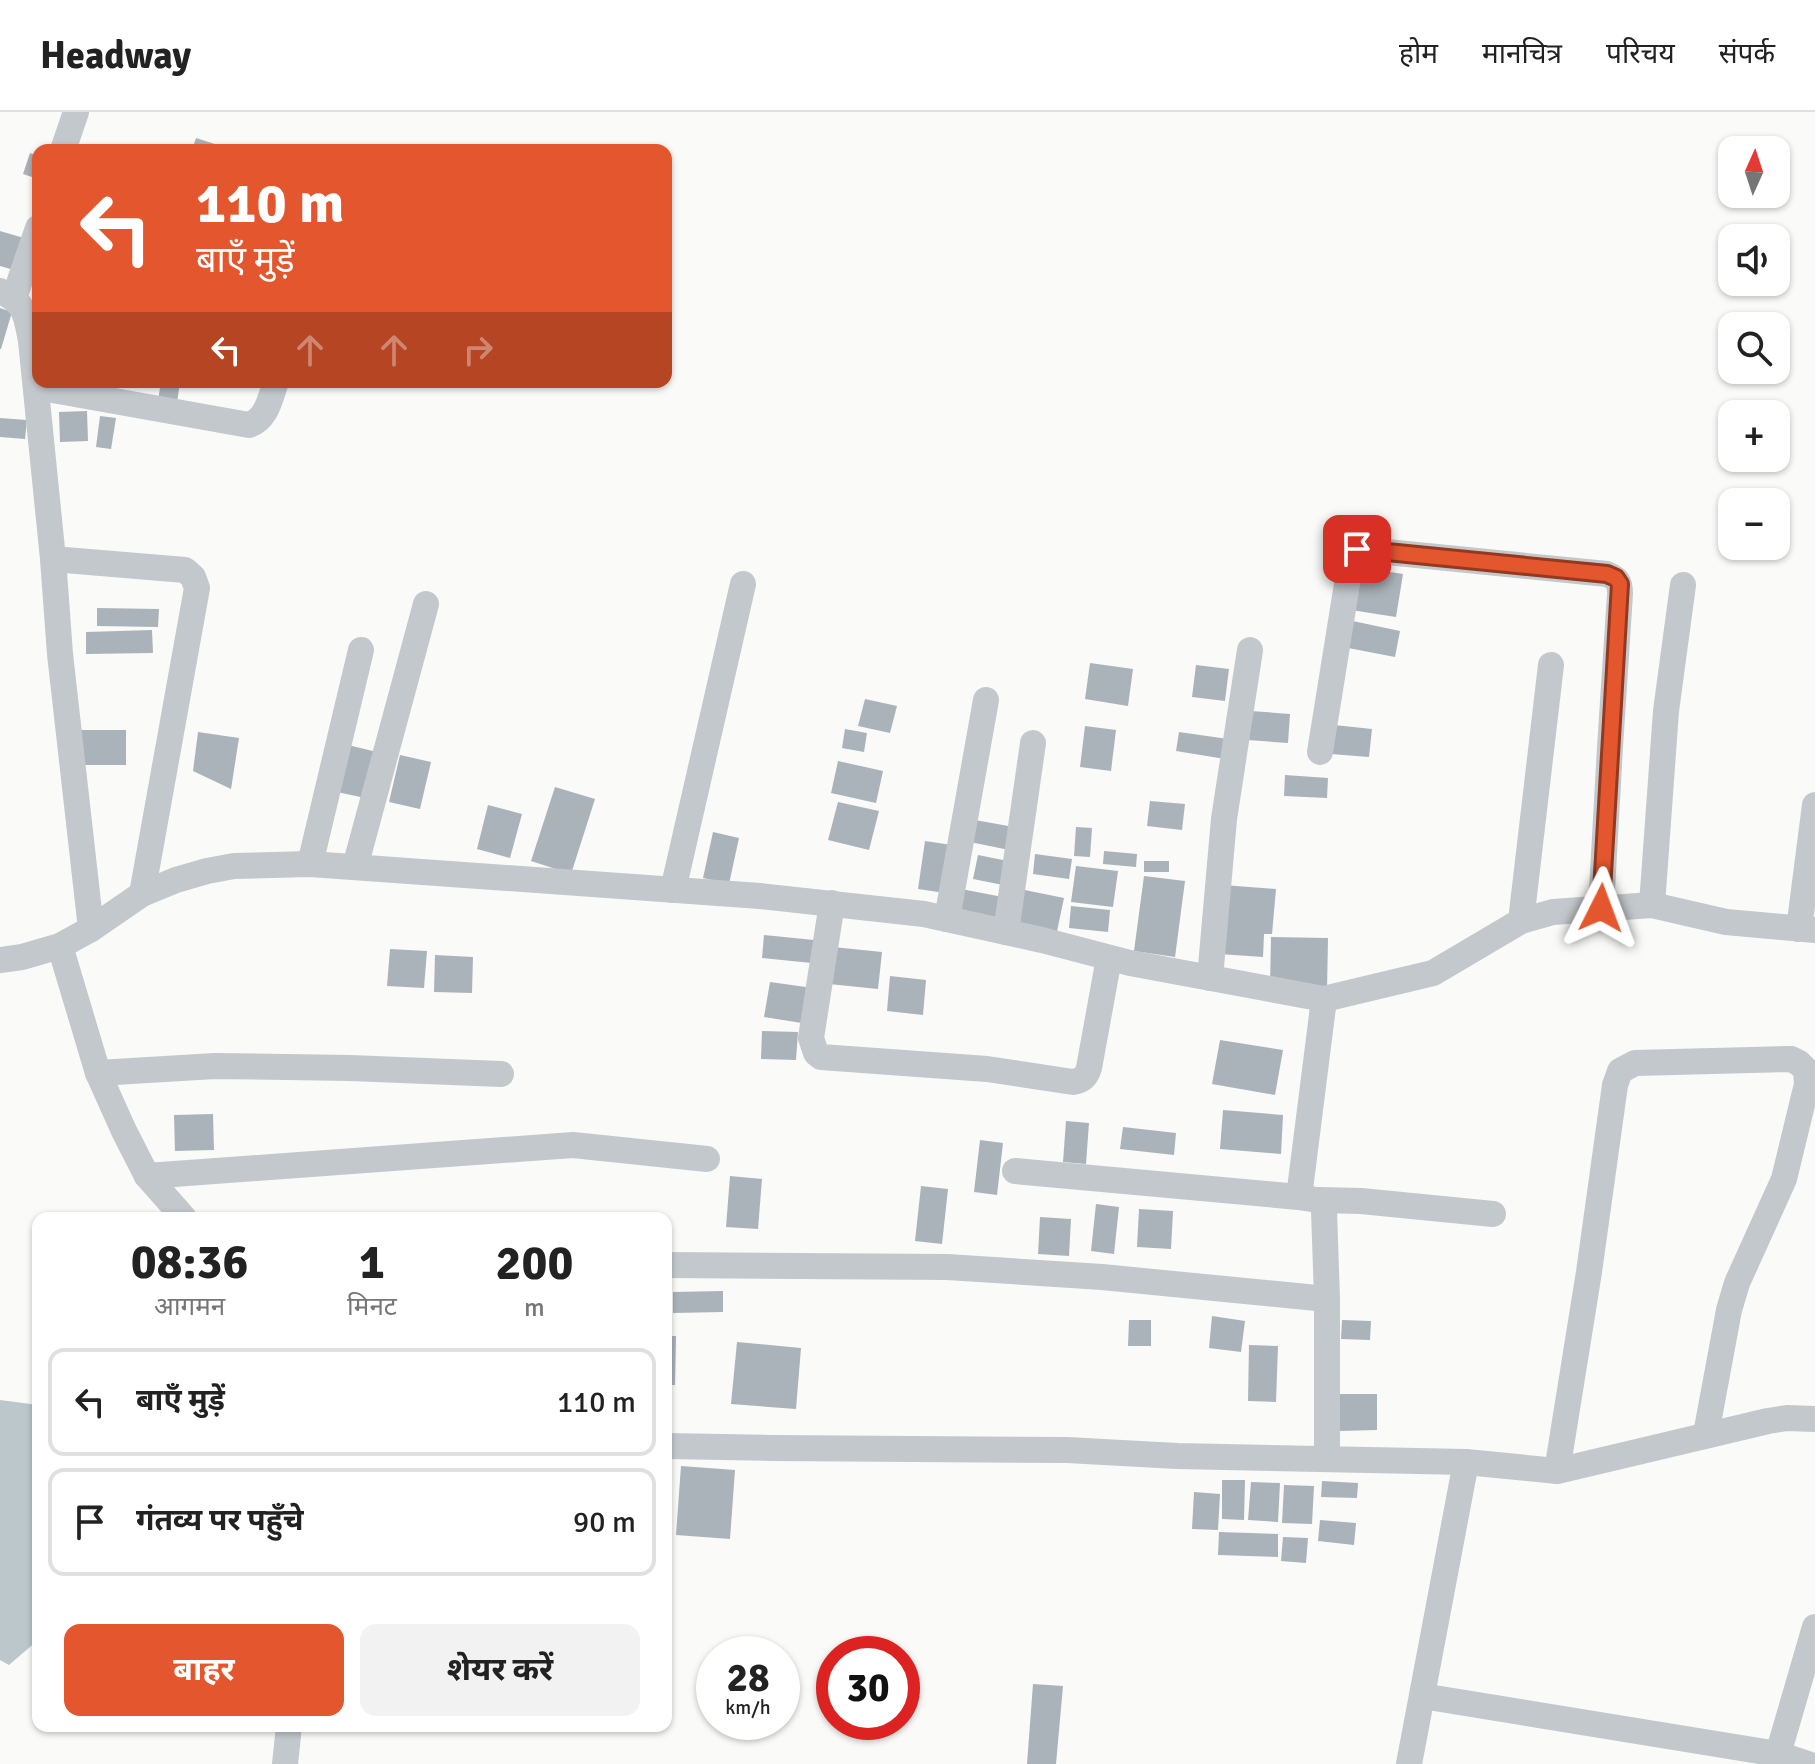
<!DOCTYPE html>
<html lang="hi">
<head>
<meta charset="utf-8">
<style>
	body { margin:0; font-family:Signika,"Noto Sans Devanagari",sans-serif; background:#f2f2f2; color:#222; height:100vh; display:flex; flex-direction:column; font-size:30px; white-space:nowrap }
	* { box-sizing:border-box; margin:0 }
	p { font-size:26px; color:#767676 }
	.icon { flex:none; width:44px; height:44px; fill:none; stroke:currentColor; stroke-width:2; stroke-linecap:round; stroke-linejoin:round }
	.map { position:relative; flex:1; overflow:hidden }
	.drawer { position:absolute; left:32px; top:1100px; width:640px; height:520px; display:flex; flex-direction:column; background:#fff; border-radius:16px; box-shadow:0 2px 6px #0004 }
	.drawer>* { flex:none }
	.banner { position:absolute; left:32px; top:32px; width:640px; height:244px; border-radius:16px; box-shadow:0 2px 6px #0004; background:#e4572e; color:#fff; overflow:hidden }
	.needle { width:52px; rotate:3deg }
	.controls { position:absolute; left:1718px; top:24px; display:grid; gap:16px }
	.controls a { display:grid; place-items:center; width:72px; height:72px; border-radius:16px; background:#fff; box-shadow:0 2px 6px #0004; font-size:40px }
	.speed { position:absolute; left:696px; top:1524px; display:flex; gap:16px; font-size:40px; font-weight:700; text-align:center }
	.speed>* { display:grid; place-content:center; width:104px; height:104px; border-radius:50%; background:#fff; box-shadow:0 2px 6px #0004; line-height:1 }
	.speed small { font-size:20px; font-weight:400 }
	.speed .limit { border:12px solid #d22; background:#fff; color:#111 }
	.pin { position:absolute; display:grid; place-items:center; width:68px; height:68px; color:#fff; margin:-34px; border-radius:16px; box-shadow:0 4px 12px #0006 }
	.me { position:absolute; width:88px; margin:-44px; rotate:3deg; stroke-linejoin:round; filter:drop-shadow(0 0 6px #0008) }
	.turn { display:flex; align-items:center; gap:28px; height:168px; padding:0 32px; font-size:36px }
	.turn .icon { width:104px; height:104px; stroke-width:2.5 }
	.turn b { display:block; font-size:56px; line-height:68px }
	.lanes { display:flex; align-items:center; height:76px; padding:0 32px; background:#0003; justify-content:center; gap:40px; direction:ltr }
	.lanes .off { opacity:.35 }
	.eta { display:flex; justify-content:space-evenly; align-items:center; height:136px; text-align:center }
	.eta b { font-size:48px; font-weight:700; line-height:56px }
	.action { display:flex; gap:16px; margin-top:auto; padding:16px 32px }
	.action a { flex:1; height:92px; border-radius:16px; background:#e4572e; color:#fff; font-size:32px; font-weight:700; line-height:92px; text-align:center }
	.action a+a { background:#f2f2f2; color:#222 }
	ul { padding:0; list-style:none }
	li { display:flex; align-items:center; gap:24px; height:108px; margin:0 16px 12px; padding:0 16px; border:4px solid #e0e0e0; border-radius:16px }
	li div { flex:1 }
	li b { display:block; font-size:30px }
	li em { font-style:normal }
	header { display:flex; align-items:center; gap:48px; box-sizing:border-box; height:112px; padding:0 40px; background:#fff; border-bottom:2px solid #e0e0e0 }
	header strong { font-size:38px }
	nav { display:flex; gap:44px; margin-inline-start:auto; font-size:28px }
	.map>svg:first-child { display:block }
</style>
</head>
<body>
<header>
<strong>Headway</strong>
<nav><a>होम</a><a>मानचित्र</a><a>परिचय</a><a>संपर्क</a></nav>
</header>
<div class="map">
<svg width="1815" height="1652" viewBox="0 0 1815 1652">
	<rect width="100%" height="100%" fill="#fafaf8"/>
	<path fill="#bbc7cb" d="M0,1288L38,1293V1528L9,1553L0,1548Z"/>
	<g fill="#aab3b9">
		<path d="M196,26L218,33L217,38H192Z"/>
		<path d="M30,41L38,44V67L23,62Z"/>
		<path d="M0,119L24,126L14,158L0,154Z"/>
		<path d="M0,196L12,200L1,237H0Z"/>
		<path d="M161,270H180L177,291L158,288Z"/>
		<path d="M87,299L88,329L60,330L59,300Z"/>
		<path d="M100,304L116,306L111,337L96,335Z"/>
		<path d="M0,306L27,308L25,327L0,325Z"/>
		<path d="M1358,455L1403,462L1396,505L1351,498Z"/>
		<path d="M97,496L159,497L158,515L97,514Z"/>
		<path d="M1348,508L1400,519L1395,545L1343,535Z"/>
		<path d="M152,518L153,541L86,542V520Z"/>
		<path d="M1090,551L1133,557L1128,594L1085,587Z"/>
		<path d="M1196,553L1229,557L1225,589L1192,585Z"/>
		<path d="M865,587L897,594L890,621L858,614Z"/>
		<path d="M1251,599L1290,602L1288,631L1248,628Z"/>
		<path d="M1334,613L1372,617L1369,645L1331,642Z"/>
		<path d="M1085,614L1116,618L1111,659L1080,655Z"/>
		<path d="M845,617L867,621L864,640L842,636Z"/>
		<rect x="80" y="618" width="46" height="35"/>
		<path d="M198,620L239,626L231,677L193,659Z"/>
		<path d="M1179,620L1228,627L1225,647L1176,639Z"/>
		<path d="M348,633L381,641L370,687L337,680Z"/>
		<path d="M400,643L431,650L420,697L389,690Z"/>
		<path d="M838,649L883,659L876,691L831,681Z"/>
		<path d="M1285,663L1328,666L1327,686L1284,684Z"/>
		<path d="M555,675L595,687L571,762L531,749Z"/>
		<path d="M1150,689L1185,692L1182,718L1147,714Z"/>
		<path d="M838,690L879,699L869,738L828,728Z"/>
		<path d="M488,693L522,702L510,746L477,737Z"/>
		<path d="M975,708L1019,716L1014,739L970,730Z"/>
		<path d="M1076,715L1092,716L1090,745L1074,744Z"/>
		<path d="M713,720L739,726L729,772L703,766Z"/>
		<path d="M925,729L952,733L945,781L918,777Z"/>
		<path d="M1104,739L1137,742L1136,755L1103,752Z"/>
		<path d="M1035,742L1072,747L1069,767L1033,762Z"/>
		<path d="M978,743L1008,749L1003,773L973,767Z"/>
		<rect x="1144" y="749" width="25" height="11"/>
		<path d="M1076,754L1118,759L1113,795L1071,790Z"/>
		<path d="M1144,764L1185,769L1175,845L1134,839Z"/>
		<path d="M1223,773L1276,777L1272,822H1264L1263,845L1219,842Z"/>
		<path d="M1015,776L1064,786L1056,824L1008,814Z"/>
		<path d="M961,777L1008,786L1003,814L956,805Z"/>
		<path d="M1071,794L1110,798L1108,820L1069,816Z"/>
		<path d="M764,823L814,828L812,851L762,846Z"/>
		<path d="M1271,825L1328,826L1327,877L1270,876Z"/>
		<path d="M833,835L882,840L878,877L829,872Z"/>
		<path d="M390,837L427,839L424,876L387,874Z"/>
		<path d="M435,843L473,845L472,881L434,880Z"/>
		<path d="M890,864L926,868L923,903L887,899Z"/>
		<path d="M770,870L813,876L808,912L764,905Z"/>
		<path d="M762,919L798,920L796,948L761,947Z"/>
		<path d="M1220,928L1283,938L1275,983L1212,972Z"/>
		<path d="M1223,998L1283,1003L1281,1042L1220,1037Z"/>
		<path d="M213,1002L214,1038L175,1039L174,1003Z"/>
		<path d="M1066,1009L1089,1011L1086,1052L1063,1050Z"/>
		<path d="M1123,1015L1176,1021L1174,1043L1120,1037Z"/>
		<path d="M980,1028L1003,1031L997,1083L974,1080Z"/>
		<path d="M730,1064L762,1067L758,1117L726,1115Z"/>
		<path d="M921,1074L948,1077L942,1132L915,1129Z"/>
		<path d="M1096,1092L1119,1095L1114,1142L1091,1139Z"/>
		<path d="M1139,1097L1173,1099L1171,1137L1137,1135Z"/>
		<path d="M1040,1105L1071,1107L1069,1144L1038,1142Z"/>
		<path d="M723,1179V1200L673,1201V1180Z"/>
		<path d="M1212,1204L1245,1209L1241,1240L1209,1236Z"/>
		<path d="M1129,1208H1151V1234H1128Z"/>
		<path d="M1342,1208L1371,1209L1370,1228L1341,1227Z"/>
		<path d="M666,1224H676L675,1273H666Z"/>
		<path d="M737,1230L801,1236L796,1297L731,1292Z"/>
		<path d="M1249,1233L1278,1234L1276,1290L1248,1289Z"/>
		<path d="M1338,1282H1377V1318L1339,1319Z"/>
		<path d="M681,1354L735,1358L730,1427L676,1423Z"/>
		<path d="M1222,1368H1245L1244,1408L1222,1407Z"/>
		<path d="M1322,1369L1358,1371L1357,1386L1321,1385Z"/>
		<path d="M1251,1370L1280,1371L1278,1410L1248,1408Z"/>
		<path d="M1284,1373L1314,1374L1312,1412L1282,1411Z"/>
		<path d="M1194,1380L1220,1382L1218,1418L1192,1417Z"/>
		<path d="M1320,1408L1356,1411L1354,1433L1318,1429Z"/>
		<path d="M1219,1420L1278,1422V1445L1218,1443Z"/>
		<path d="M1283,1425L1308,1426L1306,1451L1281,1449Z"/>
		<path d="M1033,1572L1063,1574L1056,1652H1027Z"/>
	</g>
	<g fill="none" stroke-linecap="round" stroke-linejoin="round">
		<g stroke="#c3c8cc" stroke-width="26">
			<path d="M63,38L76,0"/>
			<path d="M0,179C26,191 26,203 31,229L53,447L60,542L91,817"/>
			<path d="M14,186L38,116"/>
			<path d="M36,275L249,313C267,307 270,286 276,270"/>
			<path d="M53,447L185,458L193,465L197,476L142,782"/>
			<path d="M1320,640L1351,447L1353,441L1357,437L1607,462C1618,467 1620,470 1620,482L1610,635L1601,796"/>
			<path d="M310,752L361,538"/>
			<path d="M355,755L426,492"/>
			<path d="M673,778L743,472"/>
			<path d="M832,791L811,926L816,941L821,945L987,957L1073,970C1083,968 1086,965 1089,956L1109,846"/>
			<path d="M1652,793L1666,599L1683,473"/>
			<path d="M947,807L986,588"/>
			<path d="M1521,809L1551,553"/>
			<path d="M1799,817L1815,693"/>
			<path d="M1006,820L1033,631"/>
			<path d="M60,834L98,961L124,1019L147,1064L184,1106"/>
			<path d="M0,848L22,845L60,834L91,817L142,782L176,768L207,759L234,754L310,752L760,784L924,802L1042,828L1130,851L1324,887L1433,861L1521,809L1553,800L1652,793L1726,810L1815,818"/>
			<path d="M1210,866L1224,707L1250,538"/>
			<path d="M1324,887L1299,1085C1310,1087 1321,1086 1324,1098L1327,1187V1347"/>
			<path d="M98,961L215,954L350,956L501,962"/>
			<path d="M1015,1059L1299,1085"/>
			<path d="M147,1064L573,1033L707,1047"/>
			<path d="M1319,1088L1361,1089L1493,1102"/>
			<path d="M666,1153L947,1155L1102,1165L1327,1187"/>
			<path d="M666,1334L773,1336L1067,1338L1177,1344L1466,1350L1557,1359L1768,1309L1787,1306L1815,1307"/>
			<path d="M1557,1359L1589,1160L1615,973L1620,959L1635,951L1791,947L1799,951L1806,958L1807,972L1784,1067L1737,1171L1729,1198L1706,1322"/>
			<path d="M1422,1584L1778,1642L1808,1652"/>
			<path d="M1778,1642L1815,1515"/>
			<path d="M285,1652L289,1614"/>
			<path d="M1409,1652L1466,1350"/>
		</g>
	</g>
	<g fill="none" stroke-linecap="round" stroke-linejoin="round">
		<defs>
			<path id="route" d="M1357,437L1607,462L1616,466L1620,472L1601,796"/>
		</defs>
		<use href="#route" stroke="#94391e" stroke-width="20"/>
		<use href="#route" stroke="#e4572e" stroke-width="14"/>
	</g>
</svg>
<div class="controls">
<a><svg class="needle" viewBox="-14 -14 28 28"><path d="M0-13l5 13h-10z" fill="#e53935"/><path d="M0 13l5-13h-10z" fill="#767676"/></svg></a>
<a><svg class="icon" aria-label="sound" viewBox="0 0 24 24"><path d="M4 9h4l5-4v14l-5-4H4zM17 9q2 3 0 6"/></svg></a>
<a><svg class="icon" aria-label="search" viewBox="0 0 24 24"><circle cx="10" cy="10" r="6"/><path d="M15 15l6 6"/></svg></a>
<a>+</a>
<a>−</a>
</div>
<div class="speed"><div>28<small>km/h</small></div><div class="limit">30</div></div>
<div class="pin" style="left:1357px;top:437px;background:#d93025"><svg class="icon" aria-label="arrive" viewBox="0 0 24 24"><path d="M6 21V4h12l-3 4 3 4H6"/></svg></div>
<svg class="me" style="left:1601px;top:796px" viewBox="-20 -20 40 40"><path d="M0-17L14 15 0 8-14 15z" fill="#e4572e" stroke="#fff" stroke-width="4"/></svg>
<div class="banner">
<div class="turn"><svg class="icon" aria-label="left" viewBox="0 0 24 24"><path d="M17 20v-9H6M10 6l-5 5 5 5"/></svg><div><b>110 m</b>बाएँ मुड़ें</div></div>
<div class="lanes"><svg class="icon" aria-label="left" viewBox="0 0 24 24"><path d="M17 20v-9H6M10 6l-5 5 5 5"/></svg><svg class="icon off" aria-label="ahead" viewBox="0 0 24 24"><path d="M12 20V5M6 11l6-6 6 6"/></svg><svg class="icon off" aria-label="ahead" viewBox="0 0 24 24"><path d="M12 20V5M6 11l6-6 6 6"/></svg><svg class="icon off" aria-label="right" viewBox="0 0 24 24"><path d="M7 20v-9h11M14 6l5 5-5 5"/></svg></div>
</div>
<section class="drawer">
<div class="eta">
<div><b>08:36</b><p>आगमन</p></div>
<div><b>1</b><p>मिनट</p></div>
<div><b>200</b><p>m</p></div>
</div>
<ul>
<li><svg class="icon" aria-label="left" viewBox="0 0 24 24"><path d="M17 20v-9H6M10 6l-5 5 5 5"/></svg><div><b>बाएँ मुड़ें</b></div><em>110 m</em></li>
<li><svg class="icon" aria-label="arrive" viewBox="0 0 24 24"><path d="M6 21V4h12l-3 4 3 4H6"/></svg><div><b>गंतव्य पर पहुँचे</b></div><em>90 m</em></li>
</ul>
<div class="action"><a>बाहर</a><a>शेयर करें</a></div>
</section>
</div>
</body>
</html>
